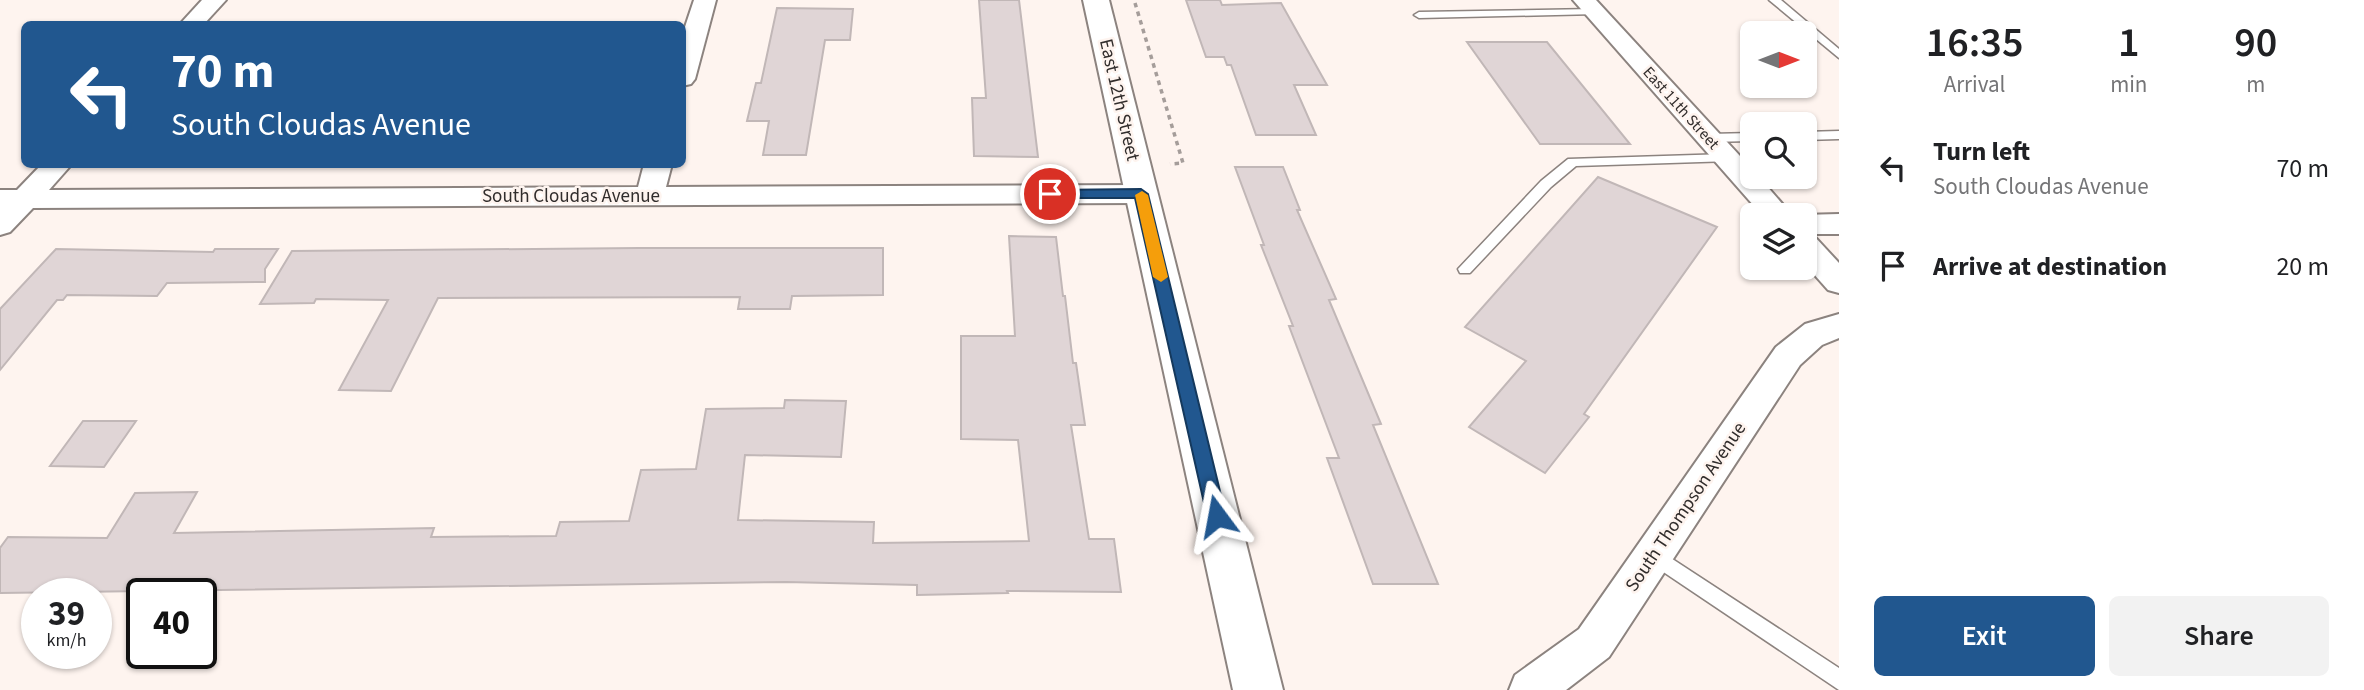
<!DOCTYPE html>
<html lang="en">
<head>
<meta charset="utf-8">
<style>
	body { margin:0; font-family:"Source Sans 3",sans-serif; background:#f2f2f2; color:#202124; height:100vh; display:flex; flex-direction:column; font-size:26px; white-space:nowrap }
	* { box-sizing:border-box; margin:0 }
	p { font-size:23px; color:#757577 }
	.icon { flex:none; width:38px; height:38px; fill:none; stroke:currentColor; stroke-width:2; stroke-linecap:round; stroke-linejoin:round }
	.map { position:relative; flex:1; overflow:hidden }
	.side { display:flex; flex-direction:column; background:#fff; width:525px }
	.side>* { flex:none }
	.guide { position:absolute; left:21px; top:21px; width:665px; height:147px; border-radius:10px; box-shadow:0 2px 5px #0004; background:#21578f; color:#fff; overflow:hidden }
	.needle { width:46px; rotate:90deg }
	.tools { position:absolute; left:1740px; top:21px; display:grid; gap:14px }
	.tools a { display:grid; place-items:center; width:77px; height:77px; border-radius:10px; background:#fff; box-shadow:0 2px 5px #0004; font-size:35px }
	.speed { position:absolute; left:21px; top:578px; display:flex; gap:14px; font-size:35px; font-weight:700; text-align:center }
	.speed>* { display:grid; place-content:center; width:91px; height:91px; border-radius:50%; background:#fff; box-shadow:0 2px 5px #0004; line-height:1 }
	.speed small { font-size:18px; font-weight:400 }
	.speed .limit { border:4px solid #111; border-radius:10px; background:#fff; color:#111 }
	.pin { position:absolute; display:grid; place-items:center; width:60px; height:60px; color:#fff; margin:-30px; border:4px solid #fff; border-radius:50%; box-shadow:0 2px 7px #0007 }
	.me { position:absolute; width:77px; margin:-38px; rotate:347deg; stroke-linejoin:round; filter:drop-shadow(0 0 5px #0008) }
	.turn { display:flex; align-items:center; gap:24px; height:147px; padding:0 35px; font-size:32px }
	.turn .icon { width:91px; height:91px; stroke-width:2.5 }
	.turn b { display:block; font-size:49px; line-height:60px }
	.eta { display:flex; justify-content:space-evenly; align-items:center; height:119px; text-align:center }
	.eta b { font-size:42px; font-weight:600; line-height:49px }
	.action { display:flex; gap:14px; margin-top:auto; padding:14px 35px }
	.action a { flex:1; height:80px; border-radius:10px; background:#21578f; color:#fff; font-size:28px; font-weight:600; line-height:80px; text-align:center }
	.action a+a { background:#f2f2f2; color:#202124 }
	ul { padding:0; list-style:none }
	li { display:flex; align-items:center; gap:21px; height:98px; padding:0 35px }
	li div { flex:1 }
	li b { display:block; font-size:26px }
	li em { font-style:normal }
	main { display:flex; flex:1; min-height:0 }
	.map>svg:first-child { display:block }
</style>
</head>
<body>
<main>
<div class="map">
<svg width="1839" height="690" viewBox="0 0 1839 690">
	<rect width="100%" height="100%" fill="#fef4ef"/>
	<g fill="#e0d5d6" stroke="#c1b7b7" stroke-width="2">
		<path d="M979,0H1019L1038,157L974,156L972,98H986Z"/>
		<path d="M1186,0H1220L1222,5L1281,3L1327,85H1294L1316,135H1256L1231,65H1227L1224,57H1206Z"/>
		<path d="M777,8L853,9L850,40H825L806,155H763L769,121H747L756,83H761Z"/>
		<path d="M1467,42H1547L1630,144H1540Z"/>
		<path d="M1235,167H1283L1300,210H1297L1336,299L1329,300L1381,424L1373,425L1438,584H1373L1327,458H1339L1289,326H1293L1261,245H1264Z"/>
		<path d="M1598,177L1717,227L1584,414L1589,417L1545,473L1469,427L1526,361L1465,327Z"/>
		<path d="M1009,236L1056,237L1063,296H1065L1073,363H1076L1085,425H1071L1089,539H1114L1121,592L1007,591L1008,593L917,595V585L786,582L0,593V548L8,537L107,538L135,493L197,492L174,533L434,528L431,537L556,536L560,522L629,521L641,470L696,469L706,409L784,408L785,400L846,401L841,457L745,455L738,520L874,522L873,543L1029,541L1018,440L961,439V336H1015Z"/>
		<path d="M639,248H883V295L792,296L790,309H738L740,297L438,298L391,391L339,390L388,300L316,299L314,303L260,304L292,251Z"/>
		<path d="M56,249L213,252L215,249H278L265,269V282L167,283L157,296L67,295L63,300H57L0,370V309Z"/>
		<path d="M83,421H136L104,467L50,466Z"/>
	</g>
	<g fill="none" stroke-linecap="round" stroke-linejoin="round">
		<defs>
			<g id="service">
				<path d="M1769,0H1781L1839,49V58Z"/>
				<path d="M1594,9L1598,10V14L1419,18L1414,15L1419,12Z"/>
				<path d="M1839,131V139L1804,140V132Z"/>
				<path d="M1752,133V141L1709,142L1703,138L1709,134Z"/>
				<path d="M1727,154L1734,158L1732,161L1576,166L1551,187L1470,273H1460L1458,269L1541,181L1568,159Z"/>
				<path d="M1654,547L1839,668V690L1647,561L1645,555L1647,549Z"/>
			</g>
			<g id="minor">
				<path d="M202,0H226L204,24H180Z"/>
				<path d="M694,0H716L695,79L691,84L682,86V36Z"/>
				<path d="M1573,0H1596L1752,169V177H1759L1792,215H1762Z"/>
				<path d="M42,164H72L49,190L638,187L644,164H672L666,187L1141,185L1151,188L1155,194L1151,200L1141,203L33,208L10,232L0,235V190H17Z"/>
				<path d="M1839,214V234H1804V215H1801Z"/>
				<path d="M1804,234L1815,237L1839,263V293L1828,290L1804,263Z"/>
				<path d="M1839,314V338L1822,345L1800,365L1609,657L1566,690H1509L1515,675L1579,629L1776,347L1805,324Z"/>
			</g>
			<path id="tertiary" d="M1083,0H1109L1283,690H1233Z"/>
		</defs>
		<use href="#service" stroke="#8c837f" stroke-width="3"/>
		<use href="#minor" stroke="#8c837f" stroke-width="4"/>
		<use href="#tertiary" stroke="#8c837f" stroke-width="4"/>
		<path stroke="#a59d9a" stroke-width="3.5" stroke-dasharray="4.5 4.5" stroke-linecap="butt" d="M1135,3L1183,163L1170,164"/>
		<use href="#service" fill="#fff" fill-rule="evenodd"/>
		<use href="#minor" fill="#fff" fill-rule="evenodd"/>
		<use href="#tertiary" fill="#fff" fill-rule="evenodd"/>
	</g>
	<path fill="#21578f" stroke="#15395d" stroke-width="2" d="M1141,189L1148,194L1226,516L1223,522L1217,524L1210,522L1207,516L1135,198H1050L1044,194L1050,190Z"/>
	<path fill="#f59e0b" d="M1142,191L1148,195L1168,277L1161,282L1153,277L1135,195Z"/>
	<g text-anchor="middle" dominant-baseline="central" stroke-width="5" stroke-linejoin="round" paint-order="stroke">
		<g font-size="16" fill="#312d2c" stroke="#fef4ef">
			<text transform="translate(1681 108) rotate(48)">East 11th Street</text>
		</g>
		<g font-size="19" fill="#312d2c" stroke="#fef4ef">
			<text transform="translate(1119 100) rotate(77)">East 12th Street</text>
			<text x="571" y="196">South Cloudas Avenue</text>
			<text transform="translate(1686 507) rotate(-56)">South Thompson Avenue</text>
		</g>
	</g>
</svg>
<div class="tools">
<a><svg class="needle" viewBox="-14 -14 28 28"><path d="M0-13l5 13h-10z" fill="#e53935"/><path d="M0 13l5-13h-10z" fill="#757577"/></svg></a>
<a><svg class="icon" aria-label="search" viewBox="0 0 24 24"><circle cx="10" cy="10" r="6"/><path d="M15 15l6 6"/></svg></a>
<a><svg class="icon" aria-label="layers" viewBox="0 0 24 24"><path d="M12 4l9 5-9 5-9-5zM3 14l9 5 9-5"/></svg></a>
</div>
<div class="speed"><div>39<small>km/h</small></div><div class="limit">40</div></div>
<div class="pin" style="left:1050px;top:194px;background:#d93025"><svg class="icon" aria-label="arrive" viewBox="0 0 24 24"><path d="M6 21V4h12l-3 4 3 4H6"/></svg></div>
<svg class="me" style="left:1217px;top:516px" viewBox="-20 -20 40 40"><path d="M0-17L14 15 0 8-14 15z" fill="#21578f" stroke="#fff" stroke-width="4"/></svg>
<div class="guide">
<div class="turn"><svg class="icon" aria-label="left" viewBox="0 0 24 24"><path d="M17 20v-9H6M10 6l-5 5 5 5"/></svg><div><b>70 m</b>South Cloudas Avenue</div></div>
</div>
</div>
<section class="side">
<div class="eta">
<div><b>16:35</b><p>Arrival</p></div>
<div><b>1</b><p>min</p></div>
<div><b>90</b><p>m</p></div>
</div>
<ul>
<li><svg class="icon" aria-label="left" viewBox="0 0 24 24"><path d="M17 20v-9H6M10 6l-5 5 5 5"/></svg><div><b>Turn left</b><p>South Cloudas Avenue</p></div><em>70 m</em></li>
<li><svg class="icon" aria-label="arrive" viewBox="0 0 24 24"><path d="M6 21V4h12l-3 4 3 4H6"/></svg><div><b>Arrive at destination</b></div><em>20 m</em></li>
</ul>
<div class="action"><a>Exit</a><a>Share</a></div>
</section>
</main>
</body>
</html>
